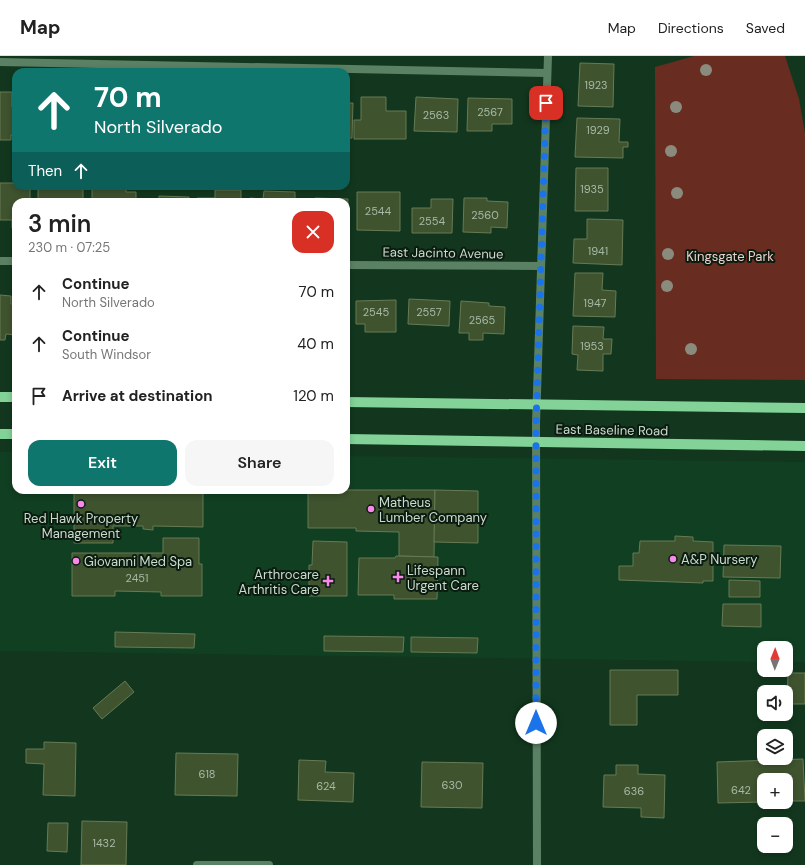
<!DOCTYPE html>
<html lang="en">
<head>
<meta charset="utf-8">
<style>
	body { margin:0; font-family:"DM Sans",sans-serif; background:#f6f6f6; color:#222; height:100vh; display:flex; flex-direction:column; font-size:15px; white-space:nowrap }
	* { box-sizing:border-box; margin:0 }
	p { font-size:13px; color:#767676 }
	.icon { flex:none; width:22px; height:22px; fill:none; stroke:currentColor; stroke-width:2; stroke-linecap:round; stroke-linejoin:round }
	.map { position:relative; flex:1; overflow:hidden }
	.details { position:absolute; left:12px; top:142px; width:338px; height:296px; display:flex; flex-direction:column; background:#fff; border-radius:12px; box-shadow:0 2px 6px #0003 }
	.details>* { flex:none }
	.banner { position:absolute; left:12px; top:12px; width:338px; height:122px; border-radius:12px; box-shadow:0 2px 6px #0003; background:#0f766e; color:#fff; overflow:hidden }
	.needle { width:26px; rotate:1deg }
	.tools { position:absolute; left:757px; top:585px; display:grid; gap:8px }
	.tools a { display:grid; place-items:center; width:36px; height:36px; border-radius:8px; background:#fff; box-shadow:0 2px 6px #0003; font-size:20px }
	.pin { position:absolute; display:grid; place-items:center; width:34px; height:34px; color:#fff; margin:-17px; border-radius:8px; box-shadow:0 2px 6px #0006 }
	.me { position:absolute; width:44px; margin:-22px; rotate:0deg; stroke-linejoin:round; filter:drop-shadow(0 0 3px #0008) }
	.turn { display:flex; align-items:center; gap:14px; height:84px; padding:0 16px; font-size:18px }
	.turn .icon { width:52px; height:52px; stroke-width:2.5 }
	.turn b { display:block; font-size:28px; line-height:34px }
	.then { display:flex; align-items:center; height:38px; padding:0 16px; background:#0003; gap:8px; font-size:15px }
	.round { display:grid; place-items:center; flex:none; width:42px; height:42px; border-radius:12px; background:#f6f6f6 }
	.headline { display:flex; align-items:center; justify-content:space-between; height:68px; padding:0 16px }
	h1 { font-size:24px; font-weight:600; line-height:30px }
	.cta { display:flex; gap:8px; margin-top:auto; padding:8px 16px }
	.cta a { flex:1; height:46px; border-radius:12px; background:#0f766e; color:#fff; font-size:16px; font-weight:600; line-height:46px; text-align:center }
	.cta a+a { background:#f6f6f6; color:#222 }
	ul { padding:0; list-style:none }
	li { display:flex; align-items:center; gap:12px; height:52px; padding:0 16px }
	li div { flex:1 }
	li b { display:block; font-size:15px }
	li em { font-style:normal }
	header { display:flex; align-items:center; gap:24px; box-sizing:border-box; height:56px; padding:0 20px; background:#fff; border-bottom:1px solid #e0e0e0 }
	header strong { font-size:19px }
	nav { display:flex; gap:22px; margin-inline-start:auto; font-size:14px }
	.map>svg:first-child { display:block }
</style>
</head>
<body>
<header>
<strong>Map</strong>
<nav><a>Map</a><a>Directions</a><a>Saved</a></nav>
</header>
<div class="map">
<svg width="805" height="809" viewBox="0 0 805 809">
	<rect width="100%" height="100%" fill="#12371e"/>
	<path fill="#113f21" d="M0,396H16V434H346V400L805,406V606H786V592H764V606L0,595Z"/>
	<path fill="#682c21" d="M694,0H785L799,43L805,77V324L656,323L655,11Z"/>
	<g fill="#3f532f" stroke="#667b55">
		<path d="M580,7L614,8L613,51L578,50Z"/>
		<path d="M0,36H12V51H16V79H11V84H0Z"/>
		<path d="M361,41H386V55H406V83H354V64H361Z"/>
		<path d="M416,41L458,43L457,76L414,75Z"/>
		<path d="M468,42L512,43V68H492V75H467Z"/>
		<path d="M346,47H353L352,82H346Z"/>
		<path d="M577,62L620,63L619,86H628V91H623V102L575,101Z"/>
		<path d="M576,112H608V155H575Z"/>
		<path d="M0,127H16V130H30V146H16V172H12V164H0Z"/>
		<path d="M57,130H83V146H38V133H57Z"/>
		<path d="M92,130H126V136H136V146H92Z"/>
		<path d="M215,134H241V146H197V142H215Z"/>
		<path d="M264,135L295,136V146H250V142L263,143Z"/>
		<path d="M357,136H400V175L357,174Z"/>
		<path d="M159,140L189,141V146H159Z"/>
		<path d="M315,142L348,143L347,177L346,146H315Z"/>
		<path d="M464,142H487V145L508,146L507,172L491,171V177L463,176Z"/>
		<path d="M431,143H453L452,177H412V152H431Z"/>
		<path d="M587,163L623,164L622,209L573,207L574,183H587Z"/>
		<path d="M575,217H603L602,234L616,235L615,261L573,260Z"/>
		<path d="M0,239L11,240V248H16V279L6,278L5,284H0Z"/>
		<path d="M409,243L450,245L449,270L408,268Z"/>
		<path d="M396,244V276H365V268H356V245Z"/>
		<path d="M461,245L489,247V250L505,251L504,278L483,277V284H469V277H459Z"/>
		<path d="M573,270L604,271L603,283H612L611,298H603V315L577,314L578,299L572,298Z"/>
		<path d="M74,434H203V471L153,470V474L143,473V470H113V487H74Z"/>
		<path d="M308,434H435L434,501L399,500V476L356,475V472H308Z"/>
		<path d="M435,434L478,435V487L434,486Z"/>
		<path d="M675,480L693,481V485L713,486V525H703V527L619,524V510H633V497H639L640,485H675Z"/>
		<path d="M163,482H199V508H202V540H161V536L115,535V540H72V497H163Z"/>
		<path d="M313,485L347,486V540H309V509H312Z"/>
		<path d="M724,489L781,490L780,522L723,521Z"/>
		<path d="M396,500L438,501L437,543H394V539H358L359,502H395Z"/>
		<path d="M729,524L760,525V541H729Z"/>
		<path d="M723,548H761V571L722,570Z"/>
		<path d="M115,576L195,578L194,592L115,591Z"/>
		<path d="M324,580L404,581L403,596L324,595Z"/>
		<path d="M411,581L478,582L477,597L411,596Z"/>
		<path d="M610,614H678V639H637V669H610Z"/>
		<path d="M788,617H805V648H787Z"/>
		<path d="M125,625L134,636L102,663L93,652Z"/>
		<path d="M44,686L76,687L75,740L43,739L44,708L26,707V693H44Z"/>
		<path d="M176,697L238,698L237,740L175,739Z"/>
		<path d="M803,703L805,745H786V724H764V746L718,747L717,706Z"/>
		<path d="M299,704L326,705L325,716L354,717L353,746L298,744Z"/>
		<path d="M422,706L483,707L482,752L421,751Z"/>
		<path d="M616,709H638V718L665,719L664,762L641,761V752L603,751L604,719H616Z"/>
		<path d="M82,765L127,766L126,809H81Z"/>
		<path d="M48,767H68L67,796L47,795Z"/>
	</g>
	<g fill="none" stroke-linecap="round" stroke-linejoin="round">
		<g stroke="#5b8164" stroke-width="8">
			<path d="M0,6L547,17"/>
			<path d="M0,205H16"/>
			<path d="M346,209L540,210"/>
			<path d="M197,809H269"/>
			<path d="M537,809L536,367L548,0"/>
		</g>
		<g stroke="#83d398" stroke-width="10">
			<path d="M0,341H16"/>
			<path d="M346,346L805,352"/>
			<path d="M0,378H16"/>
			<path d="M346,383L805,390"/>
		</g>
	</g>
	<g fill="#8a8b7d">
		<circle cx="706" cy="14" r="6"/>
		<circle cx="676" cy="51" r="6"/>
		<circle cx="671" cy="95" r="6"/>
		<circle cx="677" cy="137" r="6"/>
		<circle cx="668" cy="198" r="6"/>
		<circle cx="667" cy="230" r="6"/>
		<circle cx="691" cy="293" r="6"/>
	</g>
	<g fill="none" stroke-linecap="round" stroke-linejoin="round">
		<path stroke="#1a73e8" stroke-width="7" stroke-dasharray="0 12.6" d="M536,667V368L546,47"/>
	</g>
	<g fill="#f888ea" stroke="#0b1b10" stroke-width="1.5">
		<circle cx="81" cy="448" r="4"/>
		<circle cx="371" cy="453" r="4"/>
		<circle cx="673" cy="503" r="4"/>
		<circle cx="76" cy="505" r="4"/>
		<path d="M396 515h4v4h4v4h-4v4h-4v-4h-4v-4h4z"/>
		<path d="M326 519h4v4h4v4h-4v4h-4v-4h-4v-4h4z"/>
	</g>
	<g text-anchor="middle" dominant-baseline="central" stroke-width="4" stroke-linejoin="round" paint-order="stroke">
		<g font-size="11" fill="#a6baa6">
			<text x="596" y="29">1923</text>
			<text x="490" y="56">2567</text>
			<text x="436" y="59">2563</text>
			<text x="598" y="74">1929</text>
			<text x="592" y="133">1935</text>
			<text x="378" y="155">2544</text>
			<text x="485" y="159">2560</text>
			<text x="432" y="165">2554</text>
			<text x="598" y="195">1941</text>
			<text x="595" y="247">1947</text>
			<text x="376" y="256">2545</text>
			<text x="429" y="256">2557</text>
			<text x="482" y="264">2565</text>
			<text x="592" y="290">1953</text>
			<text x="137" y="522">2451</text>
			<text x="207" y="718">618</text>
			<text x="452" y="729">630</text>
			<text x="326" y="730">624</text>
			<text x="741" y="734">642</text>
			<text x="634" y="735">636</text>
			<text x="104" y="787">1432</text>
		</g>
		<g font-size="13" fill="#c9ddcd" stroke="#0b1b10">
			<text transform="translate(443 197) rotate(1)">East Jacinto Avenue</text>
			<text transform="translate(612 374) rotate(1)">East Baseline Road</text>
		</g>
		<g font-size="13" fill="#ecd0ca" stroke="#0b1b10">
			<text x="730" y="200">Kingsgate Park</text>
		</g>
		<g font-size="13" fill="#c9ddcd" stroke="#0b1b10" text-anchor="start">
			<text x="379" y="446">Matheus<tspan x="379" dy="15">Lumber Company</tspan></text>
			<text x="81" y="462" text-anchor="middle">Red Hawk Property<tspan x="81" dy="15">Management</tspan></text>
			<text x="681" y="503">A&amp;P Nursery</text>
			<text x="84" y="505">Giovanni Med Spa</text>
			<text x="407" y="514">Lifespann<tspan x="407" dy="15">Urgent Care</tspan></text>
			<text x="319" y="518" text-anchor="end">Arthrocare<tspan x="319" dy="15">Arthritis Care</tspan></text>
		</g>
	</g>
</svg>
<div class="tools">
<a><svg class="needle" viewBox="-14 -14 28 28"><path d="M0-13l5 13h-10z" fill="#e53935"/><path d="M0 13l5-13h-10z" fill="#767676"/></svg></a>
<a><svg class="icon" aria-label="sound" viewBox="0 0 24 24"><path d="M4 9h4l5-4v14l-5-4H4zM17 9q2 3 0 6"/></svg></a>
<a><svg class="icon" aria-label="layers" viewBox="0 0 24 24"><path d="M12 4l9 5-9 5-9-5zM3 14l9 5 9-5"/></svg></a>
<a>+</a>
<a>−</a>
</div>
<div class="pin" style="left:546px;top:47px;background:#d93025"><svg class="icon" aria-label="arrive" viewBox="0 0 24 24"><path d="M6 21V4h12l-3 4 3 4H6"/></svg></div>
<svg class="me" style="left:536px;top:667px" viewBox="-20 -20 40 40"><circle r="19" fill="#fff"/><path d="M0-13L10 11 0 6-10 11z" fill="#1a73e8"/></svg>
<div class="banner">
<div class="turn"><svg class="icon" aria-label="ahead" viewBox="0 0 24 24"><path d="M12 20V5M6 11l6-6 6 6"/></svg><div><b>70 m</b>North Silverado</div></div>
<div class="then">Then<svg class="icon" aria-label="ahead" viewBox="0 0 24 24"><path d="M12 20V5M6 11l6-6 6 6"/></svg></div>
</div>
<section class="details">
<div class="headline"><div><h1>3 min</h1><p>230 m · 07:25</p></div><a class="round" style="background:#d93025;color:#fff"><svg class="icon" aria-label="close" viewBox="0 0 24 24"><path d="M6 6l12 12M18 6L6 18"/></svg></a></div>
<ul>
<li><svg class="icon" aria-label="ahead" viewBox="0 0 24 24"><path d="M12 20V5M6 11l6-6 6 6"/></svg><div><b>Continue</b><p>North Silverado</p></div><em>70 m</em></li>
<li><svg class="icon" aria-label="ahead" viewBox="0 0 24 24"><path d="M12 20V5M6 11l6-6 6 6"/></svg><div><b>Continue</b><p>South Windsor</p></div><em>40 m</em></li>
<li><svg class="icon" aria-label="arrive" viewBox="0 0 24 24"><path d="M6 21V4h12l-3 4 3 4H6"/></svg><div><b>Arrive at destination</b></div><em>120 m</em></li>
</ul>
<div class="cta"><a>Exit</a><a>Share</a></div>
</section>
</div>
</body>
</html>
